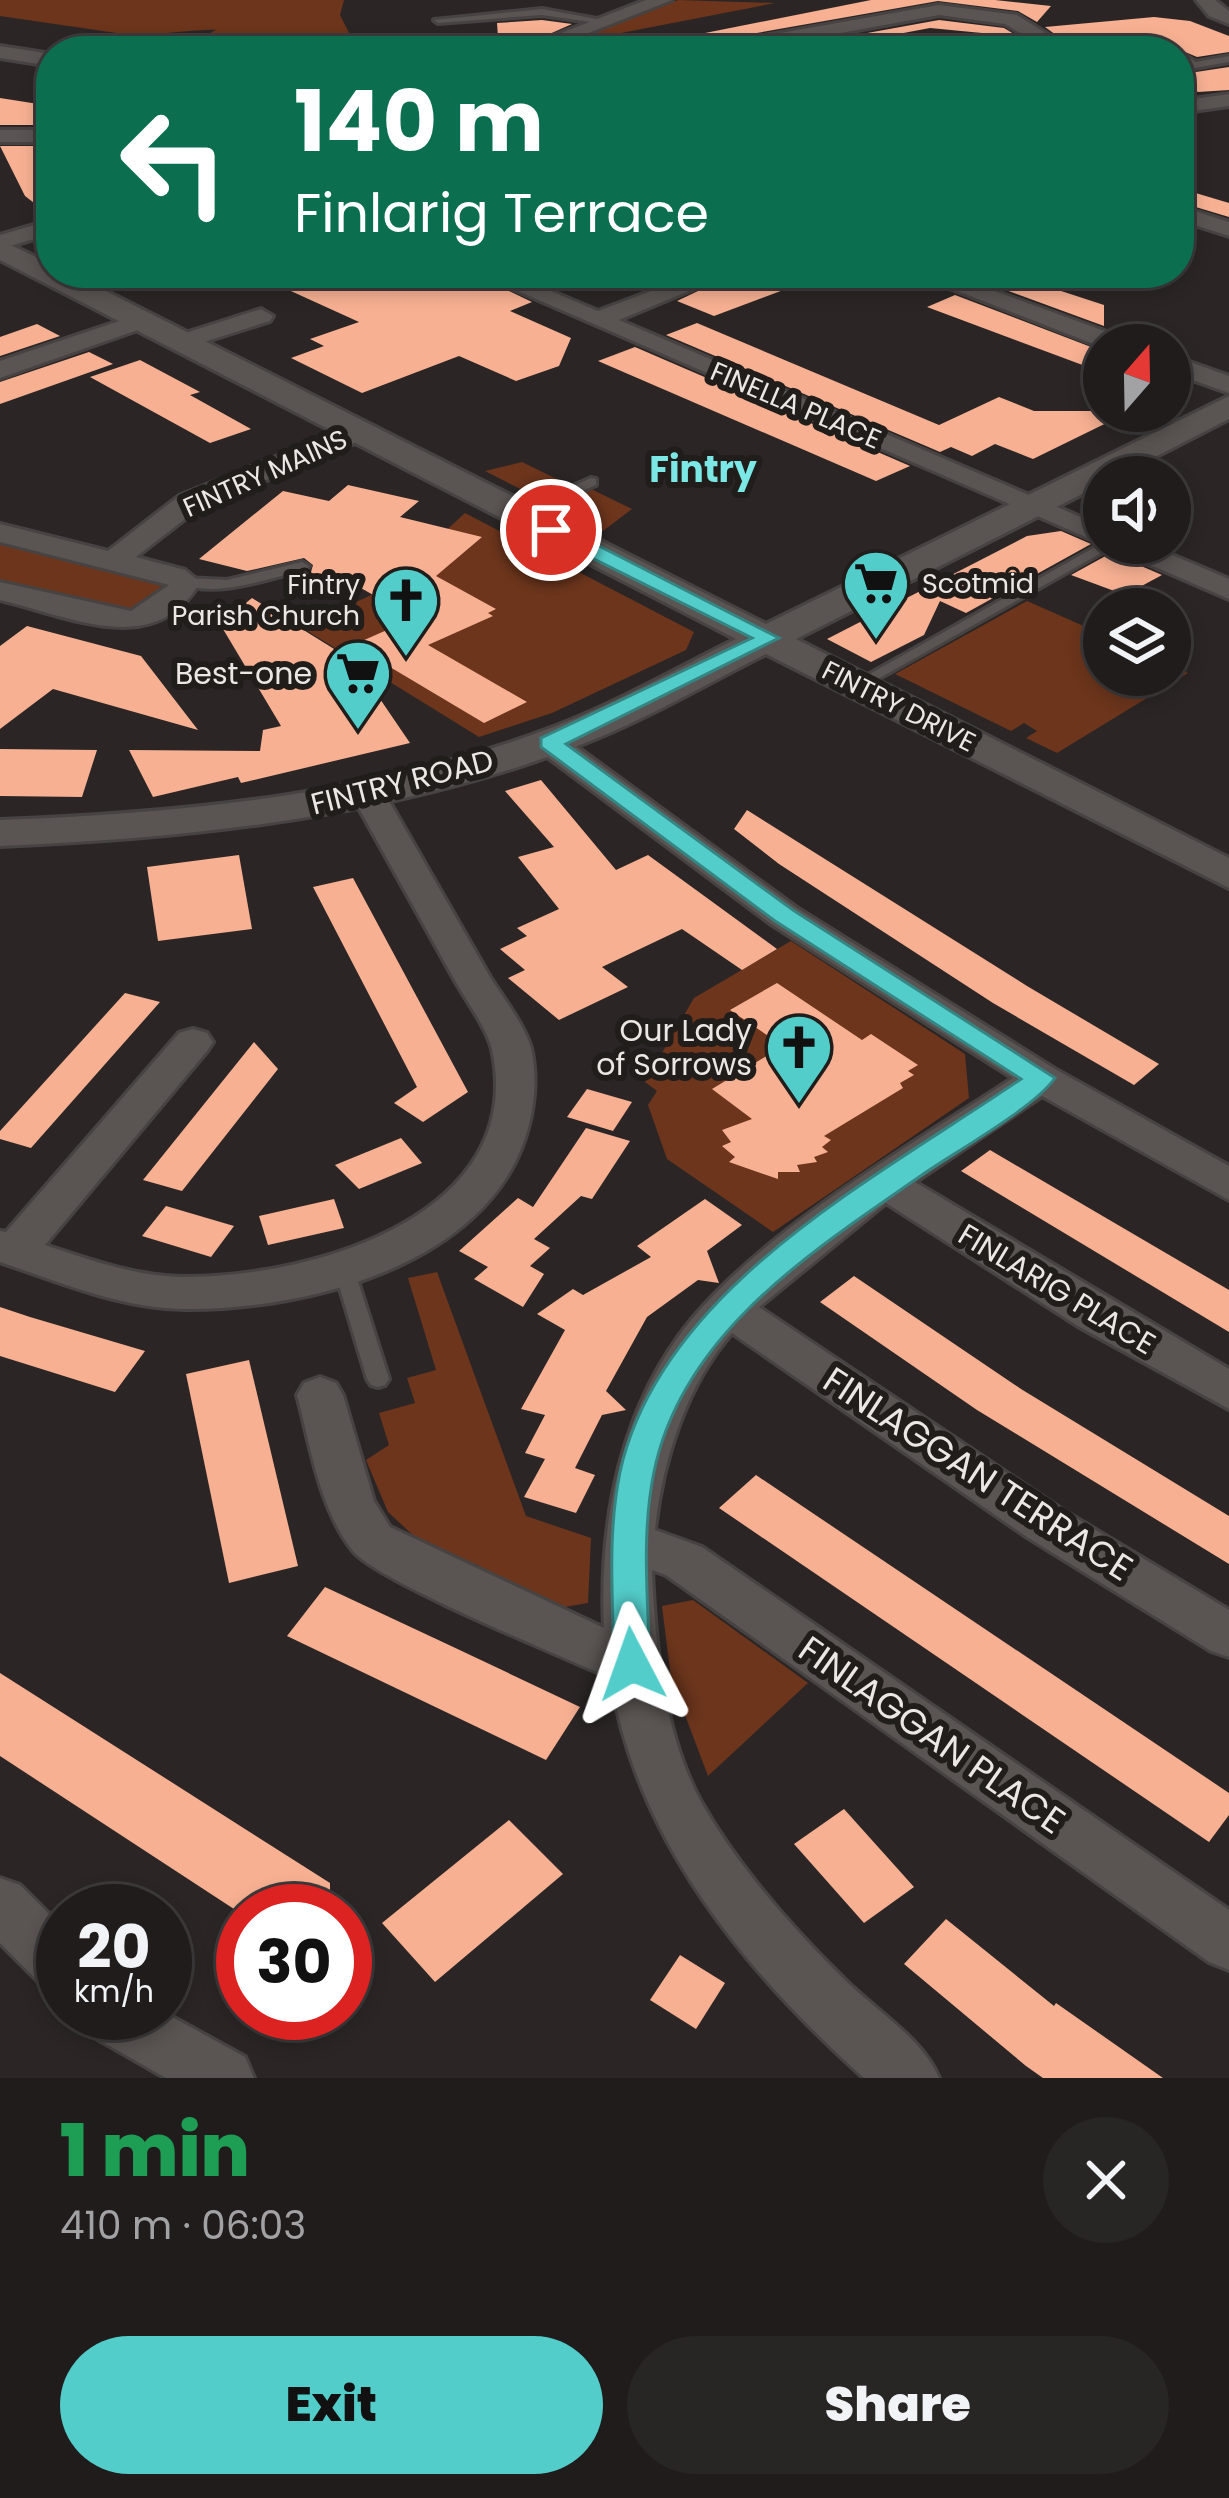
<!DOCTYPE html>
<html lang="en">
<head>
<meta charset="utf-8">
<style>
	body { margin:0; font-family:Poppins,sans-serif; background:#282525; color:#f1f3f6; height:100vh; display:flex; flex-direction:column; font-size:45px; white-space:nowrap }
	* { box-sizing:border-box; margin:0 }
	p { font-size:39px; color:#a2a1a3 }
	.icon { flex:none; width:66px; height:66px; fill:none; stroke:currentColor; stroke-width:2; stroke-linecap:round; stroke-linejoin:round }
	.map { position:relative; height:2078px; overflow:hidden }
	.details { display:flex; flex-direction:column; background:#201c1c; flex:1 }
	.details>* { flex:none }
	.banner { position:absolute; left:36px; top:36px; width:1158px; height:252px; border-radius:48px; box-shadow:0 6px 18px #0003,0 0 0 3px #3d3a3b; background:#0b6e4f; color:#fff; overflow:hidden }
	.needle { width:78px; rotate:20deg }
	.buttons { position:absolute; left:1083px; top:324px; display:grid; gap:24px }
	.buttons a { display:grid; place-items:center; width:108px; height:108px; border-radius:50%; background:#201c1c; box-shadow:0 6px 18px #0003,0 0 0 3px #3d3a3b; font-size:60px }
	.speed { position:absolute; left:36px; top:1884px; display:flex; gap:24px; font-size:60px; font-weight:700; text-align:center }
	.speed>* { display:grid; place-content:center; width:156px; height:156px; border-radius:50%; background:#201c1c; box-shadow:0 6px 18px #0003,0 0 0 3px #3d3a3b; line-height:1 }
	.speed small { font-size:30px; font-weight:400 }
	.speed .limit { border:18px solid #d22; background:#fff; color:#111 }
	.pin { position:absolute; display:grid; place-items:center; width:102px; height:102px; color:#fff; margin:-51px; border:6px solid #fff; border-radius:50%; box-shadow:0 3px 12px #0007 }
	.me { position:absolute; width:132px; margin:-66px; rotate:356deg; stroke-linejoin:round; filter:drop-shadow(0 0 9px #0008) }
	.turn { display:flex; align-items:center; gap:42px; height:252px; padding:0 60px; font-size:54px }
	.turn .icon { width:156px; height:156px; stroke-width:2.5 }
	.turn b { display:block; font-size:84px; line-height:102px }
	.round { display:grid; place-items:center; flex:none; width:126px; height:126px; border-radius:63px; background:#282525 }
	.summary { display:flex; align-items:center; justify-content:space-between; height:204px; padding:0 60px }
	h1 { font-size:72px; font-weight:800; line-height:90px; color:#1e9e55 }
	.button { display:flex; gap:24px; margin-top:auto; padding:24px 60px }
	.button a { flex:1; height:138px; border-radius:72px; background:#53cdca; color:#111; font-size:48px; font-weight:800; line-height:138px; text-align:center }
	.button a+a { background:#282525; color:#f1f3f6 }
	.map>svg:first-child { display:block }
</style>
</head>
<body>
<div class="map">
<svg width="1229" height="2078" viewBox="0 0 1229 2078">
	<rect width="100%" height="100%" fill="#2b2625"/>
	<g fill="#6c351c">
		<path d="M0,0H344L340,15L358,51H279L210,42L214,38L205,36L216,30C208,29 150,34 144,37L0,16Z"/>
		<path d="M678,0L775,3L544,48Z"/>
		<path d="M522,462L567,484L538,498L485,471Z"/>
		<path d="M591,489L632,509L603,531L553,506Z"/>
		<path d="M465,513L694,632L686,650L552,713L479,737L301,627L380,591Z"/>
		<path d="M0,539L159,578L162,587L131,612L0,584Z"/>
		<path d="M1027,601L1104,635V675H1170V665L1188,673L1057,753L1026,738L1037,731L1024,723L1011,731L895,674Z"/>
		<path d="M791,941L965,1054L969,1098L773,1232L667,1159L648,1105L657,1091L645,1082L694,998Z"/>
		<path d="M437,1272L526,1516L591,1538L588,1603L553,1609L431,1552L388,1512L366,1460L389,1445L379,1413L415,1403L407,1378L436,1370L408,1278Z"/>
		<path d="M693,1600L808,1683L708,1776L671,1678L662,1606Z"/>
	</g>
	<g fill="#f7b092">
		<path d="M871,0H995L1051,6L1037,22L1018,11L938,1L711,41L692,51L690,36Z"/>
		<path d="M1154,17L1190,21L1229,36V52L1197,57L1140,33L1134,43L1149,51H1078L1045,27Z"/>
		<path d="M542,20L572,24L511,51H499L497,23Z"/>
		<path d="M939,20L1004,28L1022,39L1008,51L982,33L930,28L808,51H768Z"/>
		<path d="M1179,64L1196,72L1229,67V90L1198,92L1179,78Z"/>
		<path d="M0,98L51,106V125H0Z"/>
		<path d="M0,146H51V216L25,196Z"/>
		<path d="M1179,188L1229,203V217L1179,202Z"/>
		<path d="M251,273H472L532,302L510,311L571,338L559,366L516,381L459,356L362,393L291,358L324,346L310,339L359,322Z"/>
		<path d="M520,273H601L602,276L562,291Z"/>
		<path d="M736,273H821V276L714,316L677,301Z"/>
		<path d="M1006,273L1104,305V326L984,282Z"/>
		<path d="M955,295L1104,352V373L927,307Z"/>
		<path d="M697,323L939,425L999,397L1034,411H1131L1033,459L995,444L972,456L951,447L940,452L666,335Z"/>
		<path d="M37,324L60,336L0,356V337Z"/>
		<path d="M635,347L910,466L876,481L598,361Z"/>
		<path d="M89,352L113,364L0,404V382Z"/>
		<path d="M140,360L200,392L190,395L251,429L210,443L90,377Z"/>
		<path d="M348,485L419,501L400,517L482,537L436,576L496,609L488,613L493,616L428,645L527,702L484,723L353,645L414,618L329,570L311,586L285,580L311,572L313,565L304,558L247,571L199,559L283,491L329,501Z"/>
		<path d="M1061,531L1091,544L966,613L940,601L924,635L871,662L827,639L1027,536Z"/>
		<path d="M1111,553L1162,575L1125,595L1071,575Z"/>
		<path d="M252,598L339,652L346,649L410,743L241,783L238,777L153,797L129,750L260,751L263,730L281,726L220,624Z"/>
		<path d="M27,626L141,656L198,730L53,689L0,729V646Z"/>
		<path d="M0,749L97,750L82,797L0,796Z"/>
		<path d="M541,780L616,870L648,855L777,949L742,970L682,929L602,967L628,987L559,1020L508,978L525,970L500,949L527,936L517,928L559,909L518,857L554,847L505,791Z"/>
		<path d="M747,810L1027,986L1159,1064L1134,1085L993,1003L779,864L734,829Z"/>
		<path d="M239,855L252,929L158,941L147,867Z"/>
		<path d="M353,878L468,1092L423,1122L394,1103L417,1087L313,887Z"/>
		<path d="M777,983L862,1040L871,1034L918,1065L908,1071L914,1075L900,1083L903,1088L824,1136L831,1140L822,1147L828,1152L814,1157L817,1162L797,1165L800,1172H778V1179L729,1162L735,1157L722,1146L731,1142L722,1130L752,1119L712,1089L783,1046L730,1010Z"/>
		<path d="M125,993L160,1002L31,1148L0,1139V1131Z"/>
		<path d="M254,1042L278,1069L182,1191L143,1180Z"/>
		<path d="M587,1089L632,1102L613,1131L567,1117Z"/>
		<path d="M586,1128L630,1141L592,1199L581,1196L534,1239L550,1248L530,1266L544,1274L523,1307L474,1279L488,1267L459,1251L518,1198L533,1207Z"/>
		<path d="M401,1138L422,1163L359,1189L335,1165Z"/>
		<path d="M990,1150L1229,1290V1332L961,1171Z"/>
		<path d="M334,1199L344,1228L268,1245L259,1216Z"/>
		<path d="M705,1199L742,1225L707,1251L719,1283L698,1280L647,1317L606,1391L626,1410L602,1415L575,1468L595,1475L576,1513L524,1497L545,1459L525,1453L545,1415L521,1409L565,1330L537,1314L573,1289L583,1295L651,1257L637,1246Z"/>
		<path d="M166,1206L234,1226L211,1257L142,1236Z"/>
		<path d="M854,1276L1021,1389L1229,1516V1564L977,1410L820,1302Z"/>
		<path d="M0,1307L30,1317L145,1351L115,1392L0,1356Z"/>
		<path d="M249,1360L298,1566L229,1583L186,1374Z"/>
		<path d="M756,1475L1229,1793V1815L1209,1842L719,1508Z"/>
		<path d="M325,1587L449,1645L580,1707L546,1760L287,1636Z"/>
		<path d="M0,1673L330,1883V1896L318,1911H237L0,1756Z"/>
		<path d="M844,1809L914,1887L864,1923L794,1844Z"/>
		<path d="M509,1820L563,1874L435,1982L382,1923Z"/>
		<path d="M946,1919L1054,2006L1056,2003L1163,2078H1043L1026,2066L904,1964Z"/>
		<path d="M680,1955L725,1983L696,2029L650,2000Z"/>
	</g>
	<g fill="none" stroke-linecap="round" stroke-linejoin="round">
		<defs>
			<g id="service">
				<path d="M542,9L608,21L604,24L542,15L438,23L434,20Z"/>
				<path d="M1141,37L1173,49L1174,51H1162L1138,42Z"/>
				<path d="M1179,52L1196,62L1229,56V62L1195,68L1179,59Z"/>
				<path d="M591,478L596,479V485L525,516L513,513Z"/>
				<path d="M1104,542L1119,543L862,688H852L850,685Z"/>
				<path d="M302,562L309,566L307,569C269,578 215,600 178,582L185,578L227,580Z"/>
				<path d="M345,1265L352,1267L355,1272L389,1379L385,1385L378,1387L371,1385L367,1379L335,1272L338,1267Z"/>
			</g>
			<g id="minor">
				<path d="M646,0H672L543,51H515Z"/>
				<path d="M1196,0H1215L1229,11V24L1209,16Z"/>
				<path d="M939,5L1017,15L1074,51H1051L1005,24L939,15L743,51H702L712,45Z"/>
				<path d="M0,46L51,54V66L0,58Z"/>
				<path d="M1229,94V106L1179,113V101Z"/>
				<rect x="0" y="130" width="51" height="12"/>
				<path d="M1179,206L1229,222V236L1179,220Z"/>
				<path d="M51,220V234L0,249V235Z"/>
				<path d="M476,273H508L598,311L699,273H732L619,320L1104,527V543H1144L1229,579V599Z"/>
				<path d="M911,273H945L1129,340L1132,345L1104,348Z"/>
				<path d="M261,309L273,316L270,321L185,348L173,341L176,336Z"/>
				<path d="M143,313L152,315V325L0,378V361Z"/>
				<path d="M1170,355L1229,376V393L1170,372Z"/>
				<path d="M360,423L373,431L369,437L199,508L136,557L185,570L200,582C156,660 69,616 0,600V582L131,611L169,585L0,542V524L108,551L179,496Z"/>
				<path d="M550,733L562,736L797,908L1055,1069L1229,1166V1200L1042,1096L915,1182L1229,1369V1409L1078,1326L886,1203L759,1307L1061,1509L1229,1610V1657L1211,1651L1027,1537L732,1333C686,1385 662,1462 655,1530L702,1547L1229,1910V1970L1209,1962L666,1575L652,1570C655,1646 664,1734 701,1802C738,1867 792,1928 845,1980C876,2011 922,2038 939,2078H864C746,1972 636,1840 611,1678C564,1657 377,1581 353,1551C319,1508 311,1447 297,1395L304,1383L320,1377L336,1383L343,1395L374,1501L390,1527L604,1628C599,1521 621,1405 692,1319C771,1225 910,1146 1013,1078L771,924L538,750L533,743Z"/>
				<path d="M368,784L380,787L385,794C420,855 455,916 490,977C503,998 524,1024 531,1048C538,1078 534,1111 525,1138C483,1266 305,1310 186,1309C122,1309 60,1282 0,1262V1231L6,1232L179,1033L193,1029L207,1033L213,1042L207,1051L45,1245C90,1260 137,1277 186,1277C312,1277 528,1216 492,1049C486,1026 465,999 453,977C419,916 385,855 351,794L356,787Z"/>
				<path d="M0,1878L20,1885L63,1928V1994L43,1986L0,1943Z"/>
				<path d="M79,2013H165L245,2057L254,2078H166L87,2033Z"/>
			</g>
			<path id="tertiary" d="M0,240L51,264V273H70L766,624L1229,396V419L1116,477H1104V483L796,639L1229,858V888L766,654C706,684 647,719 585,743C399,816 197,838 0,846V820C188,813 379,794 556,726C618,702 676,669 736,639L0,260Z"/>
		</defs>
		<use href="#service" stroke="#474342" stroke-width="6"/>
		<use href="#minor" stroke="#474342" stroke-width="6"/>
		<use href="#tertiary" stroke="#474342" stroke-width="6"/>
		<use href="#service" fill="#5a5452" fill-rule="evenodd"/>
		<use href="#minor" fill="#5a5452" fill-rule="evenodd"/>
		<use href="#tertiary" fill="#5a5452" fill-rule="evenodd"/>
	</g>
	<path fill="#53cdca" stroke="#368583" stroke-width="3" d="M544,525H558L779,638L566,744L793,910L1055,1078C1034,1108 955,1152 922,1175C814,1250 682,1333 654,1472C641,1535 648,1600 650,1664L645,1675L632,1679L620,1675L614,1664C613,1600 607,1535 620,1472C660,1288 878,1177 1021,1079L775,921L541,747V738L752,638L544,534Z"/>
	<defs>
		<symbol id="supermarket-pin" viewBox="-11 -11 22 30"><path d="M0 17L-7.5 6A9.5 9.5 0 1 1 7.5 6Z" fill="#53cdca" stroke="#211d1b"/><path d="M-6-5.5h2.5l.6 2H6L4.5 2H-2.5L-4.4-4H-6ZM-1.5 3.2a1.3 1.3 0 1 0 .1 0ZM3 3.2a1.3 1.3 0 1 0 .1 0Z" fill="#111"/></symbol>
		<symbol id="church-pin" viewBox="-11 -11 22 30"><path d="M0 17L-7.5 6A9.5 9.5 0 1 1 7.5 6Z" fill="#53cdca" stroke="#211d1b"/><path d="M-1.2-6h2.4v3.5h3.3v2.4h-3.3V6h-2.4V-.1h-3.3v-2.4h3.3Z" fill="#111"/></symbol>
	</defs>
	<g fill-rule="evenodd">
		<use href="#supermarket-pin" x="838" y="545" width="76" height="104"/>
		<use href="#church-pin" x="368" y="562" width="76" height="104"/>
		<use href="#supermarket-pin" x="320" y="635" width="76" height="104"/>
		<use href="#church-pin" x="761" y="1009" width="76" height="104"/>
	</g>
	<g text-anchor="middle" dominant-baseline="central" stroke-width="12" stroke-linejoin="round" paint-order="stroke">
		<g font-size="27" fill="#eae7e5" stroke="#211d1b">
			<text transform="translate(796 405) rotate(23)">FINELLA PLACE</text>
			<text transform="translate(265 473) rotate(-24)">FINTRY MAINS</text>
			<text transform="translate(899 706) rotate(27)">FINTRY DRIVE</text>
		</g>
		<g font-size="27" fill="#eae7e5" stroke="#211d1b" text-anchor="start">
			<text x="922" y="583">Scotmid</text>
			<text x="360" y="584" text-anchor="end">Fintry<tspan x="360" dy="31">Parish Church</tspan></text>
		</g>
		<g font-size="30" fill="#eae7e5" stroke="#211d1b" text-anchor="end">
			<text x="312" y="673">Best-one</text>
			<text x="752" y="1030">Our Lady<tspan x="752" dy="34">of Sorrows</tspan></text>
		</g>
		<g font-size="30" fill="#eae7e5" stroke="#211d1b">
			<text transform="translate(402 782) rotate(-14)">FINTRY ROAD</text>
			<text transform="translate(1057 1289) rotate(31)">FINLARIG PLACE</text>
		</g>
		<g font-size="36" font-weight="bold" fill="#7ce8e5" stroke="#211d1b">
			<text x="703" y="469">Fintry</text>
		</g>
		<g font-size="36" fill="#eae7e5" stroke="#211d1b">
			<text transform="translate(978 1474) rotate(33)">FINLAGGAN TERRACE</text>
			<text transform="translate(932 1735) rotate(35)">FINLAGGAN PLACE</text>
		</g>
	</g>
</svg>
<div class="buttons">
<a><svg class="needle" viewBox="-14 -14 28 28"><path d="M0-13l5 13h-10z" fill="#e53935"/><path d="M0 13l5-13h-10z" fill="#a2a1a3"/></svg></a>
<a><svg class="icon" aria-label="sound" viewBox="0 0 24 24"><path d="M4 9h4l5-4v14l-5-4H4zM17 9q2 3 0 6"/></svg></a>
<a><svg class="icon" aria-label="layers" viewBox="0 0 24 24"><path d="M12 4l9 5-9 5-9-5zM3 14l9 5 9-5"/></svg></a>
</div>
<div class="speed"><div>20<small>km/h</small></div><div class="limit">30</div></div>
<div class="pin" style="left:551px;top:530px;background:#d93025"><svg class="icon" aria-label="arrive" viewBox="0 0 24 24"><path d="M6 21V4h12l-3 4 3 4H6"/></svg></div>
<svg class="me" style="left:632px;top:1664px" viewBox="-20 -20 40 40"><path d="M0-17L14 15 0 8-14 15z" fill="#53cdca" stroke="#fff" stroke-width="4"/></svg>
<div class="banner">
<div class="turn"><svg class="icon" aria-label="left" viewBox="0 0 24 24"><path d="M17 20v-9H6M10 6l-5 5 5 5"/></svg><div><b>140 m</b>Finlarig Terrace</div></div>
</div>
</div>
<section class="details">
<div class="summary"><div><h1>1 min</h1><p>410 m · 06:03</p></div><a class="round"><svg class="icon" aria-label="close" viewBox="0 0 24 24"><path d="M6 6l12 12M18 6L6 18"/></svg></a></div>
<div class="button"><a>Exit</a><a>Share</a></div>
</section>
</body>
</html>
